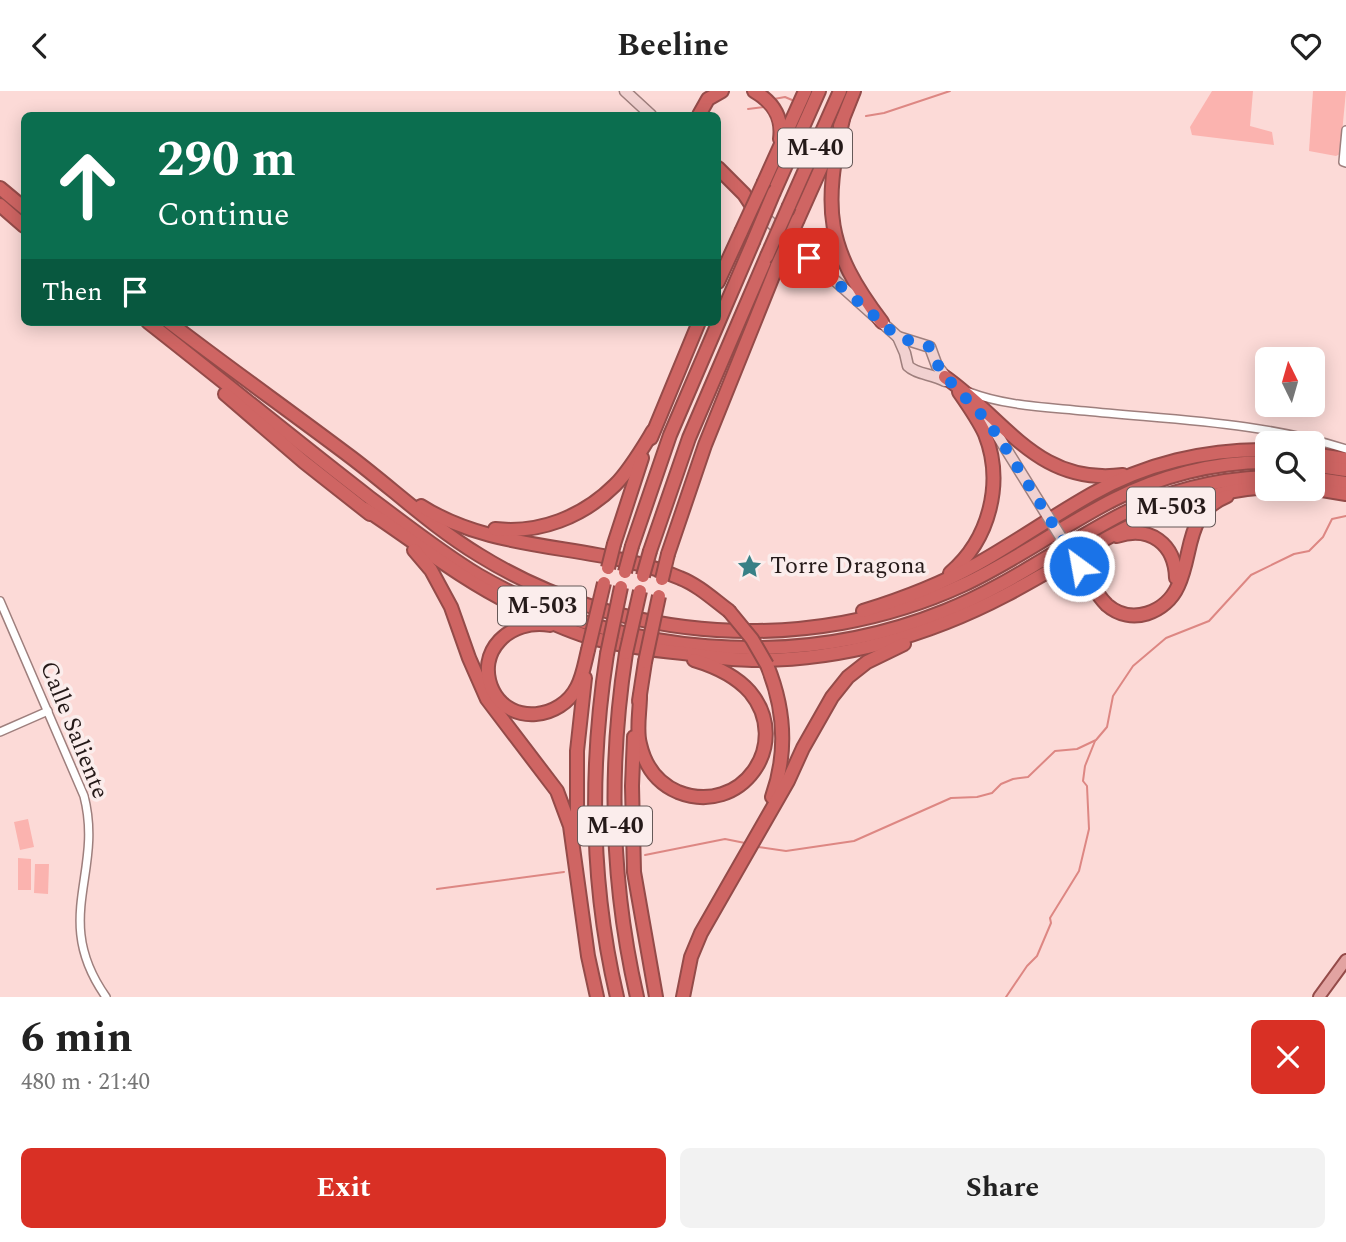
<!DOCTYPE html>
<html lang="en">
<head>
<meta charset="utf-8">
<style>
	body { margin:0; font-family:Spectral,serif; background:#f2f2f2; color:#222; height:100vh; display:flex; flex-direction:column; font-size:26px; white-space:nowrap }
	* { box-sizing:border-box; margin:0 }
	p { font-size:23px; color:#767676 }
	.icon { flex:none; width:38px; height:38px; fill:none; stroke:currentColor; stroke-width:2; stroke-linecap:round; stroke-linejoin:round }
	.map { position:relative; height:906px; overflow:hidden }
	.details { display:flex; flex-direction:column; background:#fff; flex:1 }
	.details>* { flex:none }
	.banner { position:absolute; left:21px; top:21px; width:700px; height:214px; border-radius:10px; box-shadow:0 4px 18px #0003; background:#0b6e4f; color:#fff; overflow:hidden }
	.needle { width:46px; rotate:355deg }
	.tools { position:absolute; left:1255px; top:256px; display:grid; gap:14px }
	.tools a { display:grid; place-items:center; width:70px; height:70px; border-radius:10px; background:#fff; box-shadow:0 4px 18px #0003; font-size:35px }
	.pin { position:absolute; display:grid; place-items:center; width:60px; height:60px; color:#fff; margin:-30px; border-radius:14px; box-shadow:0 4px 10px #0006 }
	.me { position:absolute; width:77px; margin:-38px; rotate:328deg; stroke-linejoin:round; filter:drop-shadow(0 0 5px #0008) }
	.turn { display:flex; align-items:center; gap:24px; height:147px; padding:0 21px; font-size:32px }
	.turn .icon { width:91px; height:91px; stroke-width:2.5 }
	.turn b { display:block; font-size:49px; line-height:60px }
	.then { display:flex; align-items:center; height:66px; padding:0 21px; background:#0003; gap:14px; font-size:26px }
	.round { display:grid; place-items:center; flex:none; width:74px; height:74px; border-radius:10px; background:#f2f2f2 }
	.summary { display:flex; align-items:center; justify-content:space-between; height:119px; padding:0 21px }
	h1 { font-size:42px; font-weight:700; line-height:52px }
	.cta { display:flex; gap:14px; margin-top:auto; padding:14px 21px }
	.cta a { flex:1; height:80px; border-radius:10px; background:#d93025; color:#fff; font-size:28px; font-weight:700; line-height:80px; text-align:center }
	.cta a+a { background:#f2f2f2; color:#222 }
	header { display:flex; justify-content:space-between; align-items:center; height:91px; padding:0 21px; background:#fff; font-size:32px; font-weight:700 }
	.map>svg:first-child { display:block }
</style>
</head>
<body>
<header><svg class="icon" aria-label="back" viewBox="0 0 24 24"><path d="M15 5l-7 7 7 7"/></svg>Beeline<svg class="icon" aria-label="heart" viewBox="0 0 24 24"><path d="M12 20l-8-8c-3-5 5-10 8-4 3-6 11-1 8 4z"/></svg></header>
<div class="map">
<svg width="1346" height="906" viewBox="0 0 1346 906">
	<rect width="100%" height="100%" fill="#fcdad7"/>
	<g fill="#fbb3af">
		<path d="M1212,0H1253L1250,35L1272,41L1274,54L1192,44L1190,36Z"/>
		<path d="M1313,0H1346L1340,63L1336,65L1309,60Z"/>
		<path d="M28,728L34,756L20,759L14,731Z"/>
		<path d="M18,767L31,768V799H18Z"/>
		<path d="M35,773H49L48,803L34,802Z"/>
	</g>
	<g fill="none" stroke-linecap="round" stroke-linejoin="round">
		<g stroke="#dd8783" stroke-width="2">
			<path d="M774,8L785,6L792,9"/>
			<path d="M748,18L764,16"/>
			<path d="M866,25L884,22L950,0"/>
			<path d="M758,756L786,760L854,750L951,707L977,706L992,702L1001,693L1013,688L1028,686L1055,660L1077,658L1096,649L1107,636L1113,605L1133,575L1166,547L1209,530L1251,484L1294,463L1309,460L1323,446L1332,428L1346,425"/>
			<path d="M645,764L725,748L745,752"/>
			<path d="M437,798L564,781"/>
			<path d="M1006,906L1027,875L1037,865L1051,832L1050,827L1079,780L1089,738L1087,695L1083,690L1085,675L1095,650"/>
		</g>
		<defs>
			<g id="street">
				<path d="M1346,39L1343,71L1346,72"/>
				<path d="M969,301C1005,315 1046,316 1085,320C1172,329 1263,331 1346,358"/>
				<path d="M0,510L84,705C104,782 51,828 106,906"/>
				<path d="M0,641L48,620"/>
			</g>
			<g id="secondary">
				<path d="M625,0L651,24"/>
				<path d="M760,122L898,246L930,256L937,275L950,291"/>
				<path d="M898,246L905,262L908,275C916,283 932,283 945,290"/>
				<path d="M978,319L998,345L1047,424"/>
			</g>
			<path id="primary" d="M1319,906L1346,869"/>
			<g id="highway">
				<path d="M754,0C773,11 783,26 780,48"/>
				<path d="M699,24L708,8L722,0"/>
				<path d="M843,28C823,118 825,156 882,231"/>
				<path d="M840,35L854,0"/>
				<path d="M718,77L744,103L752,115"/>
				<path d="M764,91L805,0"/>
				<path d="M0,97L24,117"/>
				<path d="M774,101L819,0"/>
				<path d="M0,114L24,135"/>
				<path d="M789,115L840,0"/>
				<path d="M798,128L832,52"/>
				<path d="M718,191L741,141"/>
				<path d="M148,231C222,289 295,349 370,407C405,433 440,461 478,484C618,565 794,581 945,520C1008,495 1062,454 1122,423C1167,400 1217,388 1267,386"/>
				<path d="M169,231C229,277 291,321 352,367C394,399 433,436 479,464C622,553 809,565 963,494C1015,470 1062,435 1113,409C1160,385 1214,371 1267,371"/>
				<path d="M945,286C1006,329 1038,395 1123,384"/>
				<path d="M225,303L304,371L370,423"/>
				<path d="M651,347L699,231"/>
				<path d="M1312,363L1346,368"/>
				<path d="M1312,374L1346,379"/>
				<path d="M1312,387L1346,392"/>
				<path d="M1310,397L1346,403"/>
				<path d="M421,415C498,464 597,451 680,487C698,494 713,508 729,520"/>
				<path d="M365,418C414,450 459,487 512,513C536,525 563,538 589,546C620,555 652,559 683,562C706,565 729,569 752,569C840,570 928,545 1006,504C1095,457 1161,403 1267,396"/>
				<path d="M495,438C539,443 583,426 615,394C630,379 642,358 653,340"/>
				<path d="M1117,445C1150,434 1175,453 1176,487"/>
				<path d="M614,453L642,367"/>
				<path d="M632,455L670,344L753,151"/>
				<path d="M414,459L431,479L451,516L469,567L487,608L557,700L570,735L588,865L597,906"/>
				<path d="M650,460L689,347L767,165"/>
				<path d="M668,463L705,354L777,175"/>
				<path d="M1079,475C1088,488 1096,503 1107,514C1131,535 1166,522 1178,495C1194,461 1184,423 1227,405"/>
				<path d="M950,482C990,448 1004,391 985,343C978,328 968,314 959,301"/>
				<path d="M863,520C902,508 941,493 977,473C1016,451 1053,425 1092,403C1144,373 1207,358 1267,359"/>
				<path d="M550,534C511,527 474,560 493,600C511,635 561,628 577,596C583,585 585,571 588,559"/>
				<path d="M626,562C608,677 611,793 637,906"/>
				<path d="M607,563C589,679 590,791 617,906"/>
				<path d="M767,574C785,618 788,661 772,706"/>
				<path d="M640,605C640,620 636,639 640,653C645,675 657,692 678,701C741,726 793,653 750,601C736,585 714,575 694,569"/>
				<path d="M639,610L645,571"/>
				<path d="M634,646L632,695L634,781L656,906"/>
				<path d="M577,743V660L585,587"/>
				<path d="M683,906L691,866L701,842L788,690L803,657L832,606L848,586L867,571L904,553"/>
			</g>
		</defs>
		<use href="#street" stroke="#9e7f7d" stroke-width="10"/>
		<use href="#secondary" stroke="#9e7f7d" stroke-width="13"/>
		<use href="#primary" stroke="#944b49" stroke-width="14"/>
		<use href="#highway" stroke="#944b49" stroke-width="16"/>
		<use href="#street" stroke="#fff" stroke-width="7"/>
		<use href="#secondary" stroke="#f1d1d0" stroke-width="10"/>
		<use href="#primary" stroke="#e2a3a1" stroke-width="10"/>
		<use href="#highway" stroke="#cf6563" stroke-width="12"/>
		<defs>
			<path id="secondary-bridge" d="M1047,424L1079,475"/>
			<g id="highway-bridge">
				<path d="M741,141L764,91"/>
				<path d="M753,151L774,101"/>
				<path d="M767,165L789,115"/>
				<path d="M777,175L798,128"/>
				<path d="M608,477L614,453"/>
				<path d="M625,481L632,455"/>
				<path d="M643,485L650,460"/>
				<path d="M662,488L668,463"/>
				<path d="M729,520L752,548L767,574"/>
				<path d="M588,559L604,492"/>
				<path d="M626,562L640,500"/>
				<path d="M607,563L621,496"/>
				<path d="M645,571L659,505"/>
			</g>
		</defs>
		<use href="#secondary-bridge" stroke="#9e7f7d" stroke-width="13" stroke-linecap="butt"/>
		<use href="#highway-bridge" stroke="#944b49" stroke-width="16" stroke-linecap="butt"/>
		<use href="#secondary-bridge" stroke="#f1d1d0" stroke-width="10"/>
		<use href="#highway-bridge" stroke="#cf6563" stroke-width="12"/>
	</g>
	<g fill="none" stroke-linecap="round" stroke-linejoin="round">
		<path stroke="#1a73e8" stroke-width="12" stroke-dasharray="0 21.6" d="M809,167L898,246L930,256L941,281L980,322L998,345L1079,475"/>
	</g>
	<defs>
		<symbol id="sight-bare" viewBox="-9 -9 18 18"><path d="M0-6L1.8-2.2L6-1.7L2.9 1.2L3.7 5.4L0 3.3L-3.7 5.4L-2.9 1.2L-6-1.7L-1.8-2.2Z" fill="#378086" stroke="#fbedec" stroke-width="2.5" paint-order="stroke"/></symbol>
	</defs>
	<g fill-rule="evenodd">
		<use href="#sight-bare" x="732" y="458" width="35" height="35"/>
	</g>
	<g text-anchor="middle" dominant-baseline="central" stroke-width="7" stroke-linejoin="round" paint-order="stroke">
		<g fill="#fbedec" stroke="#655958" stroke-width="2">
			<rect x="778" y="37.5" width="74" height="39" rx="5"/>
			<rect x="1127" y="396.5" width="88" height="39" rx="5"/>
			<rect x="498" y="495.5" width="88" height="39" rx="5"/>
			<rect x="578" y="715.5" width="74" height="39" rx="5"/>
		</g>
		<g font-size="23" font-weight="bold" fill="#251a19">
			<text x="815" y="57">M-40</text>
			<text x="1171" y="416">M-503</text>
			<text x="542" y="515">M-503</text>
			<text x="615" y="735">M-40</text>
		</g>
		<g font-size="24" fill="#251a19" stroke="#fbedec" text-anchor="start">
			<text x="770" y="475">Torre Dragona</text>
		</g>
		<g font-size="24" fill="#251a19" stroke="#fbedec">
			<text transform="translate(74 639) rotate(68)">Calle Saliente</text>
		</g>
	</g>
</svg>
<div class="tools">
<a><svg class="needle" viewBox="-14 -14 28 28"><path d="M0-13l5 13h-10z" fill="#e53935"/><path d="M0 13l5-13h-10z" fill="#767676"/></svg></a>
<a><svg class="icon" aria-label="search" viewBox="0 0 24 24"><circle cx="10" cy="10" r="6"/><path d="M15 15l6 6"/></svg></a>
</div>
<div class="pin" style="left:809px;top:167px;background:#d93025"><svg class="icon" aria-label="arrive" viewBox="0 0 24 24"><path d="M6 21V4h12l-3 4 3 4H6"/></svg></div>
<svg class="me" style="left:1079px;top:475px" viewBox="-20 -20 40 40"><circle r="17" fill="#1a73e8" stroke="#fff" stroke-width="3"/><path d="M0-11L8 9 0 5-8 9z" fill="#fff"/></svg>
<div class="banner">
<div class="turn"><svg class="icon" aria-label="ahead" viewBox="0 0 24 24"><path d="M12 20V5M6 11l6-6 6 6"/></svg><div><b>290 m</b>Continue</div></div>
<div class="then">Then<svg class="icon" aria-label="arrive" viewBox="0 0 24 24"><path d="M6 21V4h12l-3 4 3 4H6"/></svg></div>
</div>
</div>
<section class="details">
<div class="summary"><div><h1>6 min</h1><p>480 m · 21:40</p></div><a class="round" style="background:#d93025;color:#fff"><svg class="icon" aria-label="close" viewBox="0 0 24 24"><path d="M6 6l12 12M18 6L6 18"/></svg></a></div>
<div class="cta"><a>Exit</a><a>Share</a></div>
</section>
</body>
</html>
